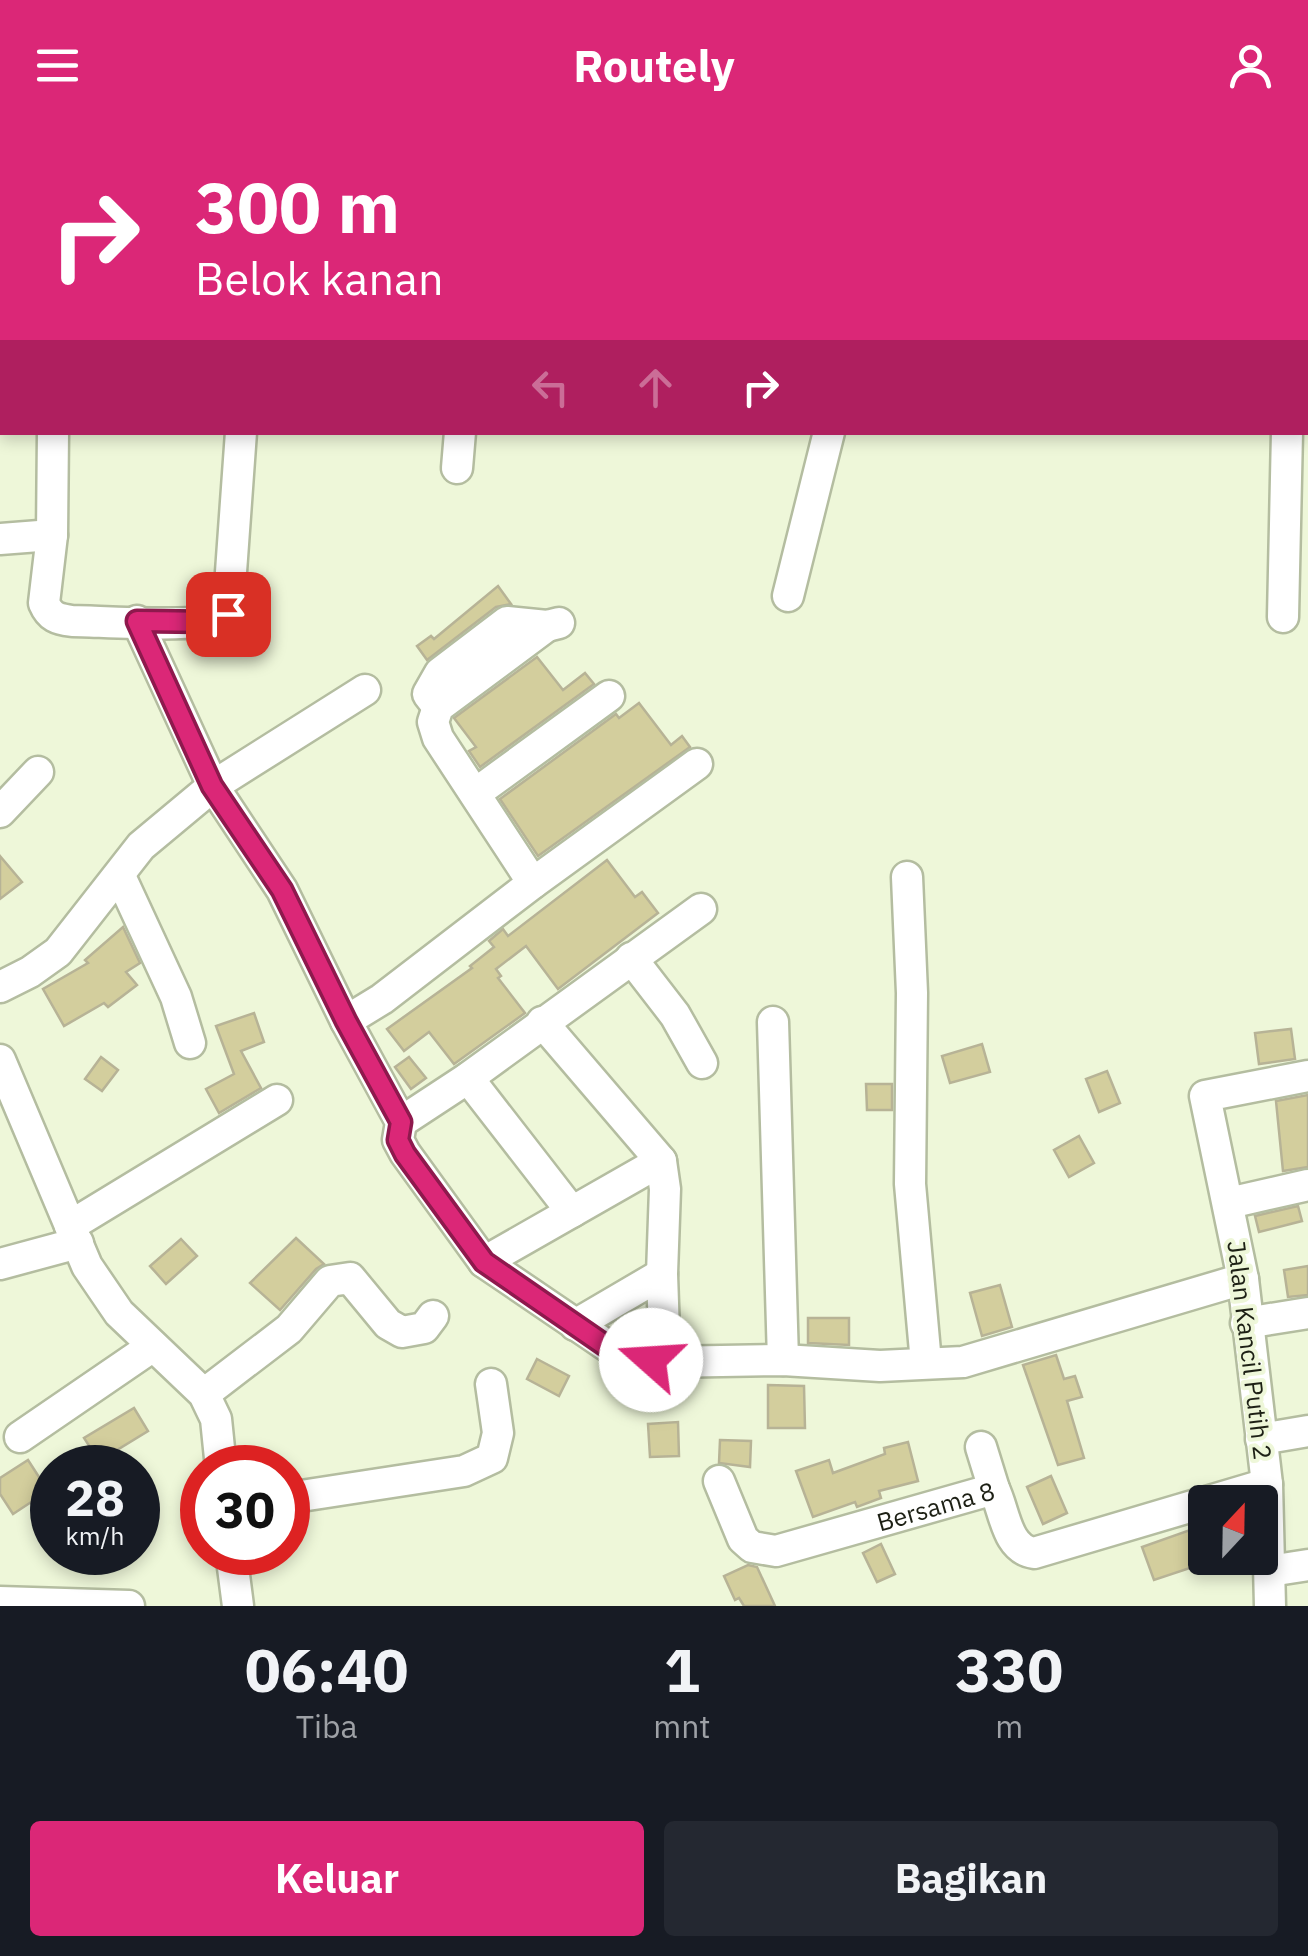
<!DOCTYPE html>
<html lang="id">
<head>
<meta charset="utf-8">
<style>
	body { margin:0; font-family:"IBM Plex Sans",sans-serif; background:#242831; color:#f1f3f6; height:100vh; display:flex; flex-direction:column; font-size:38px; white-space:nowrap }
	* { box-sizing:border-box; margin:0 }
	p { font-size:32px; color:#9ea1a6 }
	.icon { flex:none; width:55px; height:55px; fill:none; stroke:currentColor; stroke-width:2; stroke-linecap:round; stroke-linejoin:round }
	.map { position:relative; height:1476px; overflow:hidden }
	.side { display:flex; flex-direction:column; background:#171b24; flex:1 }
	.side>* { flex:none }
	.top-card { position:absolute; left:0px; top:0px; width:1310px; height:305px; box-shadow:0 5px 15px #0003; background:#db2777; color:#fff; overflow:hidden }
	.needle { width:65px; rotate:22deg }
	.fabs { position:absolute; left:1188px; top:1355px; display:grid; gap:20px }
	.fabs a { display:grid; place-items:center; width:90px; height:90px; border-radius:10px; background:#171b24; box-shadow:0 5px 15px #0003; font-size:50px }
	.speed { position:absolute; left:30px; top:1315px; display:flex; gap:20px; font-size:50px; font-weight:700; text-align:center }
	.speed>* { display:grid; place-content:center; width:130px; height:130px; border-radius:50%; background:#171b24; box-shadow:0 5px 15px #0003; line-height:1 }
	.speed small { font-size:25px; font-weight:400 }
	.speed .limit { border:15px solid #d22; background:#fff; color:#111 }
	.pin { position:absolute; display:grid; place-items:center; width:85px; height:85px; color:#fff; margin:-42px; border-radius:20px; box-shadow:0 5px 15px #0006 }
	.me { position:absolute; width:110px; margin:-55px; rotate:289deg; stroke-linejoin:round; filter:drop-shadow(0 0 8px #0008) }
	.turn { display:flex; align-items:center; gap:35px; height:210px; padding:0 30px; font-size:45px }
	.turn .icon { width:130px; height:130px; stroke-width:2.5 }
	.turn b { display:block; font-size:70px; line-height:85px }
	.lanes { display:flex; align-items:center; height:95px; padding:0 30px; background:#0003; justify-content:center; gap:50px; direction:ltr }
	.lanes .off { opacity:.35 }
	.eta { display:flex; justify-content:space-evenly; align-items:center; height:170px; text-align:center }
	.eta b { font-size:60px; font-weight:700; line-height:70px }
	.primary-button { display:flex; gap:20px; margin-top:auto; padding:20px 30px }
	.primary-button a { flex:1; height:115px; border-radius:10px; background:#db2777; color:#fff; font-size:40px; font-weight:700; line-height:115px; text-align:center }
	.primary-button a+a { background:#242831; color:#f1f3f6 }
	header { display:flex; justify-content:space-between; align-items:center; height:130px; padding:0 30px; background:#db2777; color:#fff; font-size:45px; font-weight:700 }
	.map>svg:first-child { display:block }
</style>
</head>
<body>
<header><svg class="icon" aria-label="menu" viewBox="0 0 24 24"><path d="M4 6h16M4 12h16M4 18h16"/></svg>Routely<svg class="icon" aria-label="person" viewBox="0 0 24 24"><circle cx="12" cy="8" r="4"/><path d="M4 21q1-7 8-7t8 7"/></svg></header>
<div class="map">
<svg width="1308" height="1476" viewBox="0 0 1308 1476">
	<rect width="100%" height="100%" fill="#eef7d9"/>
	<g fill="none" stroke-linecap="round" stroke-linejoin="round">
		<path stroke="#b3e3c6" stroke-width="6" d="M0,21H2"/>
	</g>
	<g fill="#d3ce9d" stroke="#b7b396" stroke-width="2.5">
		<path d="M498,456L511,474L496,477L427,530L417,516L431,506L434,509Z"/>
		<path d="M537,527L563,560L585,543L594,554L480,637L469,621L476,617L454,588Z"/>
		<path d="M639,573L671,615L682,606L690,617L538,726L500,669L616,584L619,588Z"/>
		<path d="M0,726L22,752L0,769Z"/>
		<path d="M607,730L635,767L642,762L658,783L558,859L526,816L496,839L501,846L498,848L525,883L454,934L429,902L404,921L387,899L472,838L470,836L494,817L489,811L503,799L508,806Z"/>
		<path d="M123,797L140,833L126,842L137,855L108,877L104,873L64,896L43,859L88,833L85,830Z"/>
		<path d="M254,883L264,912L241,921L261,958L219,983L206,959L234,944L216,896Z"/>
		<path d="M1291,899L1295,929L1259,934L1255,903Z"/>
		<path d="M982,914L990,942L950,953L942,926Z"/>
		<path d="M101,927L118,940L102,961L85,949Z"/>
		<path d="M409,927L426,948L411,959L395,937Z"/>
		<path d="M1107,941L1120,973L1099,982L1086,949Z"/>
		<path d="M866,954H892V980H867Z"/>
		<path d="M1308,965V1037L1283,1041L1276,971Z"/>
		<path d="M1079,1006L1094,1033L1069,1047L1054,1020Z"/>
		<path d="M1298,1076L1302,1091L1259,1102L1255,1086Z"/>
		<path d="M296,1108L324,1134L316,1139L280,1180L250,1153Z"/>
		<path d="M181,1109L197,1126L166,1154L150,1136Z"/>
		<path d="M1308,1136V1165L1288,1167L1284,1140Z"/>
		<path d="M1000,1155L1012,1197L982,1206L970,1163Z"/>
		<path d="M808,1188H849V1215L808,1213Z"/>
		<path d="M1056,1225L1064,1249L1075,1246L1082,1267L1067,1271L1084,1328L1058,1335L1023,1235Z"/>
		<path d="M537,1229L569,1246L559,1266L527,1249Z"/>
		<path d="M768,1255L804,1256L805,1298H768Z"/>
		<path d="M134,1278L148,1301L99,1331L84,1308Z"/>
		<path d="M678,1292L679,1326L650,1327L648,1294Z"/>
		<path d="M720,1310L751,1311L750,1337L719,1333Z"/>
		<path d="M908,1312L918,1351L879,1361L881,1368L857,1377L855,1372L813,1387L796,1341L829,1330L833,1343L885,1324L884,1318Z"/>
		<path d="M28,1330L48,1361L13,1384L0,1364V1348Z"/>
		<path d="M1051,1346L1067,1383L1043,1394L1027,1357Z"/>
		<path d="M1190,1400L1202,1434L1154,1450L1142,1417Z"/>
		<path d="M881,1414L895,1444L877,1452L863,1423Z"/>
		<path d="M748,1435L757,1437L775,1476H744L739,1468L735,1470L724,1446Z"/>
	</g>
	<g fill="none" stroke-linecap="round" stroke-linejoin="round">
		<defs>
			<g id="minor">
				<path d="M993,0L994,2"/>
				<path d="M1072,0L1073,2"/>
				<path d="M1154,0V2"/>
				<path d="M1204,0L1210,2"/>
				<path d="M69,2V0"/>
				<path d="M249,2V0"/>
				<path d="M359,2V0"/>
				<path d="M502,2V0"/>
				<path d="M896,2L907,0"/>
				<path d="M1125,2L1129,0"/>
				<path d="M0,128H2"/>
				<path d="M1308,148V145"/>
				<path d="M53,302L52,405L44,473C50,487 57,489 72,491C101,491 211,500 228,484L241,302"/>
				<path d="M457,338L460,302"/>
				<path d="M0,409L52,405"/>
				<path d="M788,466L829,302"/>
				<path d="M1283,487L1287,302"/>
				<path d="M137,491L213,656L282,760L346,891"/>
				<path d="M438,577L428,564L440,543L507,492L547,496L559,493"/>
				<path d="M697,634L533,753L382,869L346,891L401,992L398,1010L405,1023L484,1132L606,1215L624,1224L665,1232L783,1230L880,1236L963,1232L1243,1149"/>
				<path d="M476,663L609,566"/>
				<path d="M0,682L38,642"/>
				<path d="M120,746L176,867L190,913"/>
				<path d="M907,747L912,863L910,1054L926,1233"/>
				<path d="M533,753L438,608L433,592L438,577L547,496"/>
				<path d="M631,828L675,885L702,933"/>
				<path d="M0,857L30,842L58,822L141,716L213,656L365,560"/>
				<path d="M542,892L661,1031L665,1059L662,1144L665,1232"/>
				<path d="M773,892L783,1230"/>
				<path d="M0,930L87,1136L119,1183L204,1264L216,1289L221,1338"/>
				<path d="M468,948L572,1082"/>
				<path d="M401,992L468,948L701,779"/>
				<path d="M1229,1073L1308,1055"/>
				<path d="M70,1096L277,970"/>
				<path d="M484,1132L661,1031"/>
				<path d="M0,1134L78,1113"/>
				<path d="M1246,1193L1308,1183"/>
				<path d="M575,1195L662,1144"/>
				<path d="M204,1264L289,1199L330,1151L350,1148L388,1194L402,1202L424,1198L433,1186"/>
				<path d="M20,1307L153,1216"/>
				<path d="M1261,1309L1308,1301"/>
				<path d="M981,1317L994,1359"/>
				<path id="s1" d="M719,1351L743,1409L752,1417L776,1421L994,1359C1005,1381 1006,1419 1034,1423L1267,1354"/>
				<path d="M288,1368L464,1341L492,1328L498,1303L491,1254"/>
				<path d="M231,1422L238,1476"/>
				<path d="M1270,1441L1308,1435"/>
				<path d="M0,1472L129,1476"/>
				<path d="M1270,1476L1267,1354L1243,1149L1205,966L1308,946"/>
			</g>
		</defs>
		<use href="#minor" stroke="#b4bda0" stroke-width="35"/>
		<use href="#minor" stroke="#fff" stroke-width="30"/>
	</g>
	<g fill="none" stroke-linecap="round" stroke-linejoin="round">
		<defs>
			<path id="route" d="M228,484L218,492L137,491L212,656L282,760L346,891L401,992L398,1010L405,1024L484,1132L606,1216L651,1230"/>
		</defs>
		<use href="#route" stroke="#8e194d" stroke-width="25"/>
		<use href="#route" stroke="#db2777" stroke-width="18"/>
	</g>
	<g text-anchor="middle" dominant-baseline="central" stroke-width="8" stroke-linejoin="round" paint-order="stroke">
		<g font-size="25" fill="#1d2015" stroke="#eef7d9">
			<text transform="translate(1250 1220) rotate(83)">Jalan Kancil Putih 2</text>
			<text stroke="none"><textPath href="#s1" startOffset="265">Bersama 8</textPath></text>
		</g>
	</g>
</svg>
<div class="fabs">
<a><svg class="needle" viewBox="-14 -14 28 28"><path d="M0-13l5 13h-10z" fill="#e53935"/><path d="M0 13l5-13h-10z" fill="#9ea1a6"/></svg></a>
</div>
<div class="speed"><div>28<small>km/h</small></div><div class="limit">30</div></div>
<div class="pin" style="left:228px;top:484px;background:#d93025"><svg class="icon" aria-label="arrive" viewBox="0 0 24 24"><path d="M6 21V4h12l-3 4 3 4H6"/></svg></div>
<svg class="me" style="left:651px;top:1230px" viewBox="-20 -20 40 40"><circle r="19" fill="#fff"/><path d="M0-13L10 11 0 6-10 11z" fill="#db2777"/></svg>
<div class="top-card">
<div class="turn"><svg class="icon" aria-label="right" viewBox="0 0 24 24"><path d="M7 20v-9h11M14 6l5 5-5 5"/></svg><div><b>300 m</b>Belok kanan</div></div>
<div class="lanes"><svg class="icon off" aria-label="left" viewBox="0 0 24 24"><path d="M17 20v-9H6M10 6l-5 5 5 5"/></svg><svg class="icon off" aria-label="ahead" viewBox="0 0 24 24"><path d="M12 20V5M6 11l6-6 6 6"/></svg><svg class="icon" aria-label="right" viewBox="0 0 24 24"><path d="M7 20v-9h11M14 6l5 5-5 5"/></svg></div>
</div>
</div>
<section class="side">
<div class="eta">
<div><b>06:40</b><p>Tiba</p></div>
<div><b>1</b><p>mnt</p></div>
<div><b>330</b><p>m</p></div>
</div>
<div class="primary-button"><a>Keluar</a><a>Bagikan</a></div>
</section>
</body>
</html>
